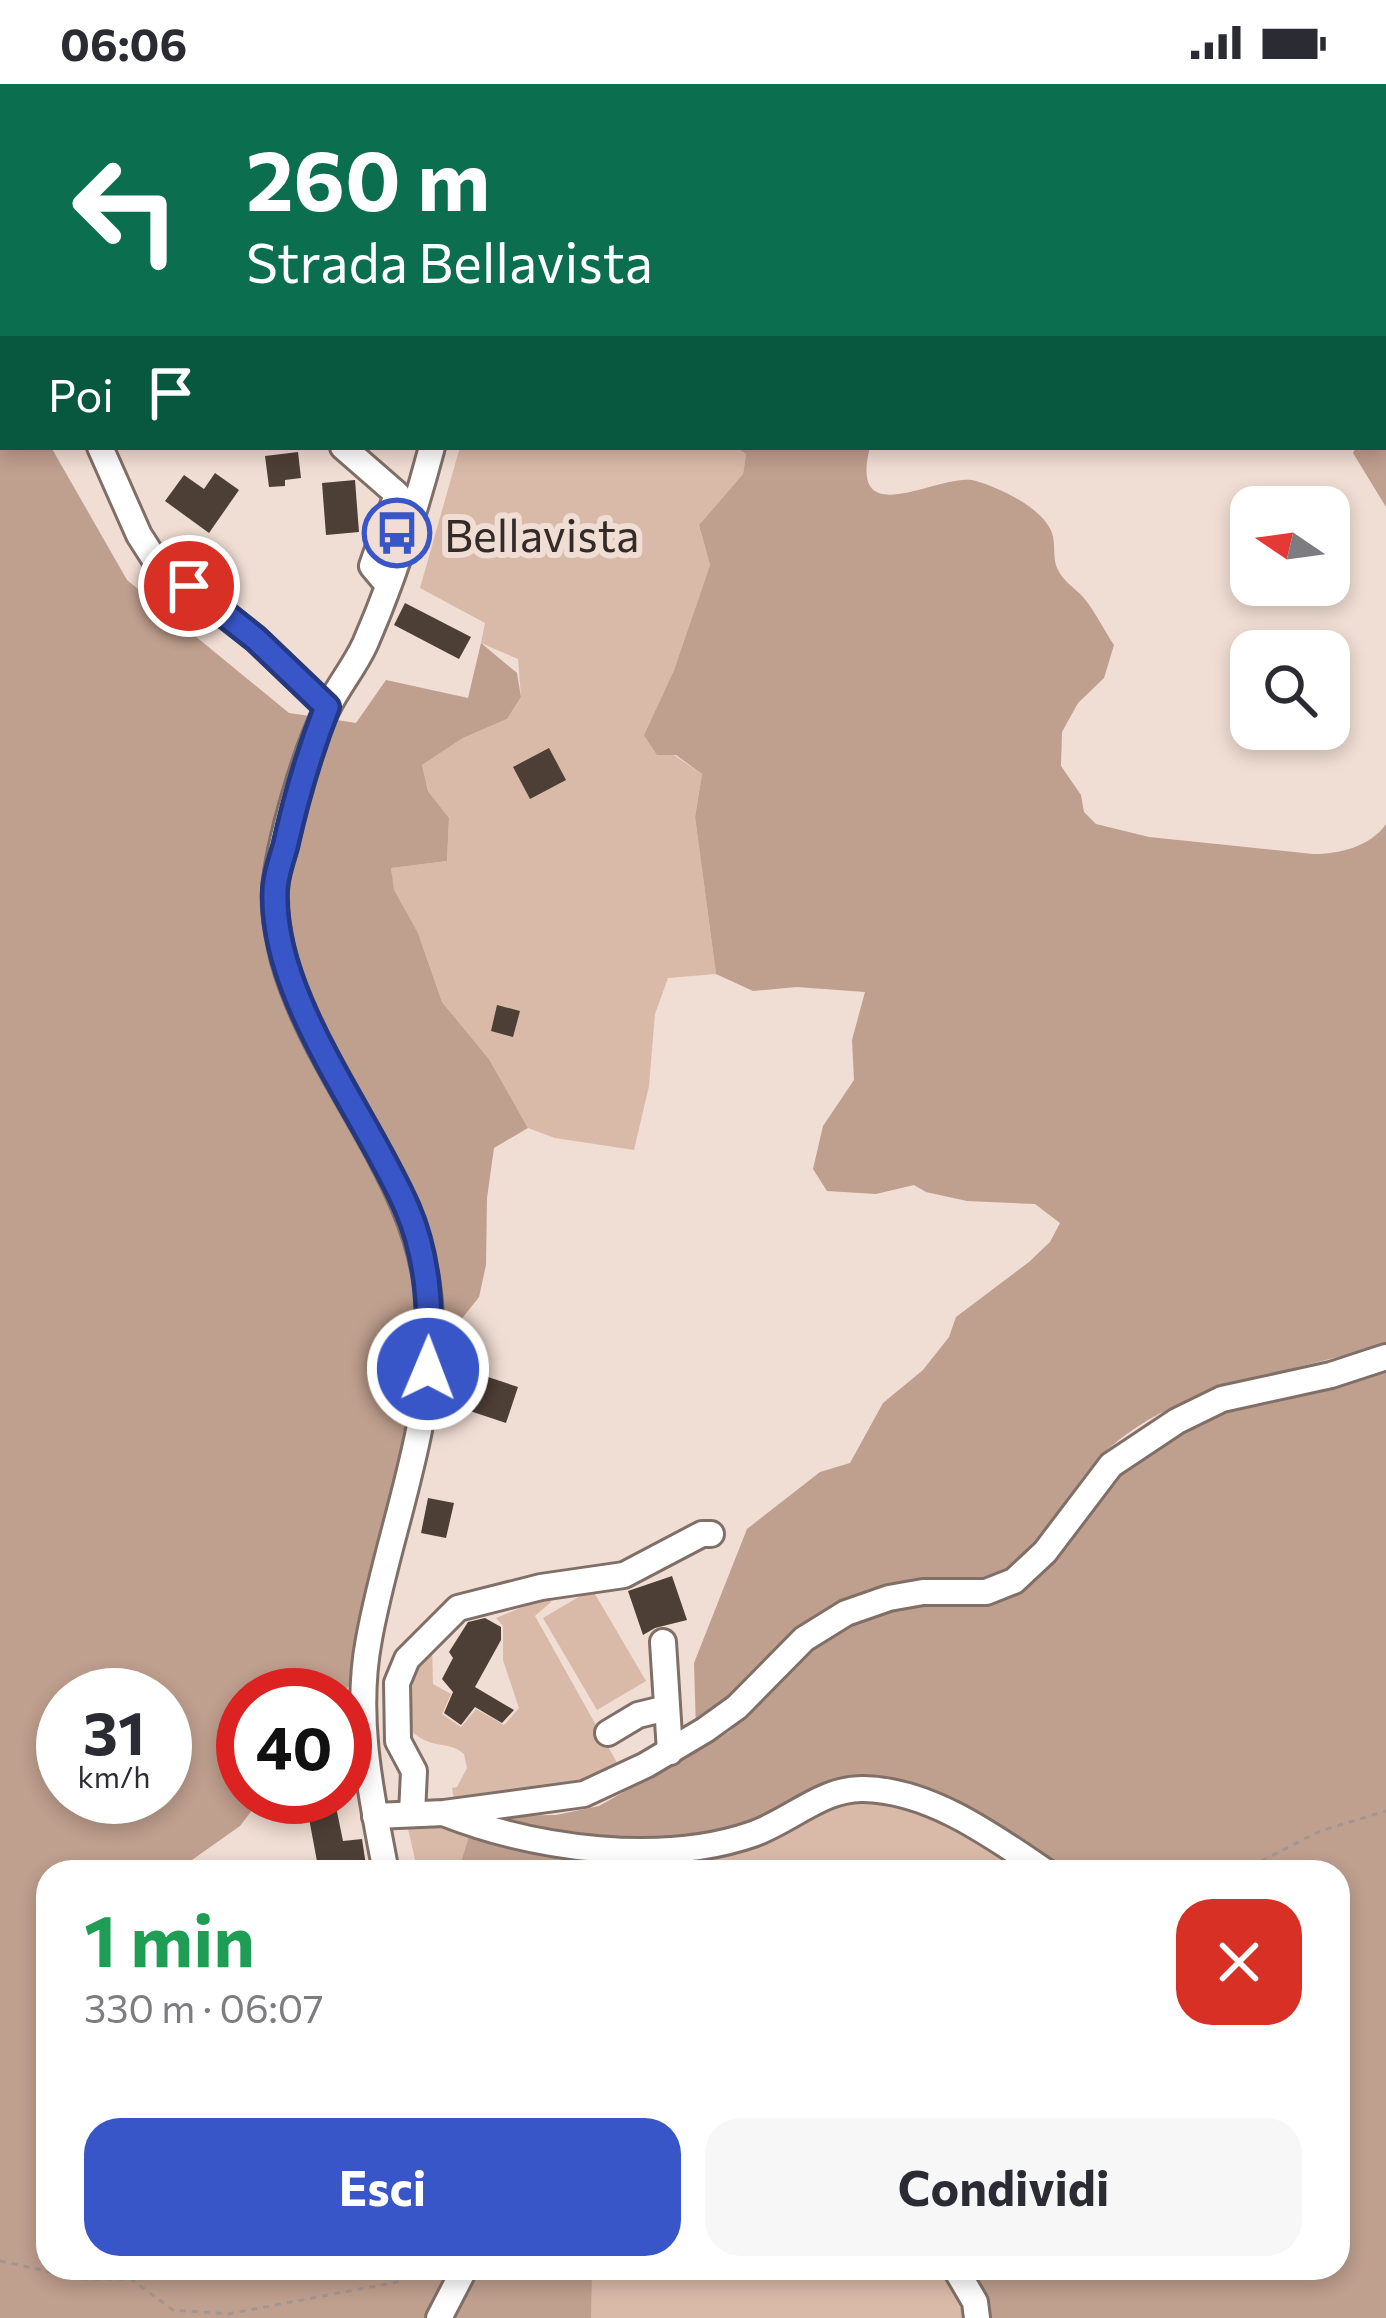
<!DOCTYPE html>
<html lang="it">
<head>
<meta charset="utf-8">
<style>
	body { margin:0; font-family:Commissioner,sans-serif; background:#f7f7f7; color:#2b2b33; height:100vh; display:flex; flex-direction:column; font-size:45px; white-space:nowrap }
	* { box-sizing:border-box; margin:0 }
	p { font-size:39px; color:#7c7c81 }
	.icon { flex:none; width:66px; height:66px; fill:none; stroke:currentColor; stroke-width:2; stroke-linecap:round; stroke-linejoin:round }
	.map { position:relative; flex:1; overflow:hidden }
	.panel { position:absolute; left:36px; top:1776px; width:1314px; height:420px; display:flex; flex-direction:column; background:#fff; border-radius:36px; box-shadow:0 6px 18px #0003 }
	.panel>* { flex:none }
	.top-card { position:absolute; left:0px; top:0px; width:1386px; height:366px; box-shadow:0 6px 18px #0003; background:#0b6e4f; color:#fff; overflow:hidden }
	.needle { width:78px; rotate:283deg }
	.controls { position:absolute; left:1230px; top:402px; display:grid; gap:24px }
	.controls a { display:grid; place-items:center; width:120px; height:120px; border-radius:24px; background:#fff; box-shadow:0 6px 18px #0003; font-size:60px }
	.speed { position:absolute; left:36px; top:1584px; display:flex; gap:24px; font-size:60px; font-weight:700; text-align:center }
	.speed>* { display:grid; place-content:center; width:156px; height:156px; border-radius:50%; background:#fff; box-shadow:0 6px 18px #0003; line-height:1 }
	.speed small { font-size:30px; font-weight:400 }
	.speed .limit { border:18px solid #d22; background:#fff; color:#111 }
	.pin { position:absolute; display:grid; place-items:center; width:102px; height:102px; color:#fff; margin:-51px; border:6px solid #fff; border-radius:50%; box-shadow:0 3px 12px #0007 }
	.me { position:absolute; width:132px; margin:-66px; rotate:1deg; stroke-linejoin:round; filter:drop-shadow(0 0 9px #0008) }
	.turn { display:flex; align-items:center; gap:42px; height:252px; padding:0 48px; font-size:54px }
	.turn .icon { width:156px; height:156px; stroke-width:2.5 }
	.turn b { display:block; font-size:84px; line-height:102px }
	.then { display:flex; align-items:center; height:114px; padding:0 48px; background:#0003; gap:24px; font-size:45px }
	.round { display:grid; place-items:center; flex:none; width:126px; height:126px; border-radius:36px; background:#f7f7f7 }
	.headline { display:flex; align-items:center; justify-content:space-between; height:204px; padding:0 48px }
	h1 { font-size:72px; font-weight:700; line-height:90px; color:#1e9e55 }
	.cta { display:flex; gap:24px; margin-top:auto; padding:24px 48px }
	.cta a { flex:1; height:138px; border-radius:36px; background:#3956c8; color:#fff; font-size:48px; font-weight:700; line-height:138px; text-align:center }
	.cta a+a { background:#f7f7f7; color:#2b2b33 }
	.status { display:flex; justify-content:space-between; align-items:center; height:84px; padding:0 60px; background:#fff; direction:ltr }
	.status svg { height:33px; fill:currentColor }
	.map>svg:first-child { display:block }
</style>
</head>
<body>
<div class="status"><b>06:06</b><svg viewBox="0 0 49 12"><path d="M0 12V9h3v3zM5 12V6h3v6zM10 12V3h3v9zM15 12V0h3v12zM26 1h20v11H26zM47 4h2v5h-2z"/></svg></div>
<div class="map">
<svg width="1386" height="2234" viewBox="0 0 1386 2234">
	<rect width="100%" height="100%" fill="#f0ddd3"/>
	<g fill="#d9baa8">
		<path d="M460,363H735L746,370L743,390L699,441L710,481L674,586L644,651L702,690L695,733L716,890L668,894L655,930L649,1002L634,1066L555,1054L528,1044L489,975L442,918L418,849L393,806L391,784L447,777L449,734L428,707L422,681L463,654L507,635L521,613L518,575L481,559L485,539L420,504Z"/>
		<path d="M592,1505L646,1597L597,1626L543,1534Z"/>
		<path d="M550,1512L551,1518L535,1532L621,1686L583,1701L454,1715L452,1704L457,1703L467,1684L464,1670C445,1654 433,1669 407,1643L415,1581L432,1561L433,1600L451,1610L442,1630L461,1643L476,1625L504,1641L519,1624L503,1576V1542L496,1534Z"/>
		<path d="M859,1708L976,1730L1068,1788H418L405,1732L652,1774Z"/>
		<path d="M297,2184H1338L1386,2234H262Z"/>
	</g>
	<g fill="#bf9f8e" fill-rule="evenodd">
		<path d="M0,308L3,363H51L127,496L289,629L317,633L271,845L401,1129L431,1248L353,1597L341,1611H243V1713H262L240,1742L175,1788H48V2184H457L431,2234H0ZM63,1611H165V1713H63Z"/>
		<path d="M1386,324V423L1353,369L1356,363H1383Z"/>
		<path d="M735,363H870C847,453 942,386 976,397C1000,404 1043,424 1052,449C1056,461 1052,475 1058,486C1064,498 1075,504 1083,513C1095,527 1104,546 1114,561L1104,594L1078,619L1062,648L1061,682L1081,711L1084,728L1096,740L1149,753L1313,770C1339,770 1370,763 1386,740V1259C1290,1291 1176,1297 1100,1373C1067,1407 1047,1460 1007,1485C977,1504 932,1493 899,1499C810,1514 754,1585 696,1647L694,1579L747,1445L820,1388L850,1379L883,1319L923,1286L949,1253L956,1233L1029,1178L1050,1158L1060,1139L1035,1120L967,1117L926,1108L914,1101L876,1110L827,1107L813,1085L823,1042L854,996L852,956L865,908L797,903L753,907L716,890L695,733L702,690L676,671H657L644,651L674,586L710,481L699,441L743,390L746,370Z"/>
		<path d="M481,559L517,589L521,613L507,635L463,654L422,681L428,707L449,734L447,777L391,784L394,806L418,849L442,918L489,975L528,1044L494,1064L487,1114L486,1181L479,1213L445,1256L413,1124L306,917L279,807L292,747L331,635L356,639L386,596L468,614Z"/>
		<path d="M1386,1286V2234H983L967,2184H1338V1788H1073L964,1727L858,1701L753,1749L651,1767L495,1741V1732L556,1731L599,1722L729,1648L811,1565L851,1540L892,1526L924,1520H989L1021,1507L1054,1476L1120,1390L1182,1347L1226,1327L1334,1303Z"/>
		<path d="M472,1743L652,1774L653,1788H458Z"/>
		<path d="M474,2184H592L591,2234H448Z"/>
	</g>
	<g fill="#4e3f36">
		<path d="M298,368L301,394L285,396V402L269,403L265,372Z"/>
		<path d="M215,389L239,406L209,449L165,417L184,391L204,405Z"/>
		<path d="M355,396L359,448L326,451L322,399Z"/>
		<path d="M405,519L471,553L459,575L394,541Z"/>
		<path d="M549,664L566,696L530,715L513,683Z"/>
		<path d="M497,921L520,927L513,953L491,947Z"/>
		<path d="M482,1291L518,1303L506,1339L470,1327Z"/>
		<path d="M428,1414L454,1419L446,1454L421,1449Z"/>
		<path d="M672,1492L687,1536L655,1544L643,1551L628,1507Z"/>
		<path d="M485,1534L501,1543V1556L475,1603L514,1626L502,1639L475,1623L461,1641L444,1629L453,1608L442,1595L453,1574L449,1568L468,1538Z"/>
		<path d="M305,1713H334L343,1757L362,1755L367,1788H319Z"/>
	</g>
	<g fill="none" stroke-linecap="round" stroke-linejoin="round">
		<defs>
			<g id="minor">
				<path d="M886,0L887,3"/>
				<path d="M101,3L111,0"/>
				<path d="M783,3L784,0"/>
				<path d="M1104,3L1109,0"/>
				<path d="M0,30H3"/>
				<path d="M1383,182L1386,178"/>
				<path d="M0,236L3,239"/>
				<path d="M100,363L139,451L155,476L256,555L327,623"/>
				<path d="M343,363L397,410L372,482L388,501"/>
				<path d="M663,1558L670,1668"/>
				<path d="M608,1649L638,1631L667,1624"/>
				<path d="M412,1730L414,1687L398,1657L397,1599L407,1575L458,1524L541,1503L624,1491L702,1450H711"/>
				<path d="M446,1730C536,1765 661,1782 753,1750C790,1737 823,1704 863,1705C930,1706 993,1752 1046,1788"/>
				<path d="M375,1732L444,1729L584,1710L646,1681L705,1646L737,1623L804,1555L846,1529L889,1514L923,1508H986L1014,1497L1045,1468L1111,1381L1177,1337L1222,1315L1331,1291L1386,1273"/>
				<path d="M386,1788C371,1710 354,1634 369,1555C388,1450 433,1343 430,1235C427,1099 319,1001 284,877C279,856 273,826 275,805C279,758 306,665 328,623C339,601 355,582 365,560C393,496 414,431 432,363"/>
				<path d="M955,2184L975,2218L977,2234"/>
				<path d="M439,2234L465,2184"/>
			</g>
		</defs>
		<use href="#minor" stroke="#806f66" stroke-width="30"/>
		<g stroke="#a4968f" stroke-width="3" stroke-dasharray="6 6" stroke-linecap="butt">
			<path d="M1240,1788L1320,1747L1386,1727"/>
			<path d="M0,2177L83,2195H131L173,2226L228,2230L397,2198L407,2184"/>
		</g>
		<use href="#minor" stroke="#fff" stroke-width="24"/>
	</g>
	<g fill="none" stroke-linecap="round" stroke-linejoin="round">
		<defs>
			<path id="route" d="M189,502L256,555L327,623C309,669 296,714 285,763C281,777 275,793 275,807C271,913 366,1029 407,1124C429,1175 431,1230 428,1285"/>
		</defs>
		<use href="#route" stroke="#253882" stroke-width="30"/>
		<use href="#route" stroke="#3956c8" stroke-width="21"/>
	</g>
	<defs>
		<symbol id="bus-ring" viewBox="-11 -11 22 22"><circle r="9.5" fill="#f0ddd3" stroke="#3956c8" stroke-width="1.5"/><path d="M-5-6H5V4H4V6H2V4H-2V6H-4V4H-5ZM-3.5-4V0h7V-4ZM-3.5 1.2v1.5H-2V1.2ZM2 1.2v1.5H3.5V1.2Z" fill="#3956c8"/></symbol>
	</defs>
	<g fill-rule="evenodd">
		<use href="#bus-ring" x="359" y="411" width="76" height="76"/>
	</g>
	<g text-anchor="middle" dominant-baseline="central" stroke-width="12" stroke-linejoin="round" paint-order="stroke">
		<g font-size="45" fill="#322b27" stroke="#f0ddd3" text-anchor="start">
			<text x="444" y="449">Bellavista</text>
		</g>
	</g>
</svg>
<div class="controls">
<a><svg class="needle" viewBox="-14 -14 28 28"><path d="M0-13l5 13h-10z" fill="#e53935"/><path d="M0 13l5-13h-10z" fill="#7c7c81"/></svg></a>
<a><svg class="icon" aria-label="search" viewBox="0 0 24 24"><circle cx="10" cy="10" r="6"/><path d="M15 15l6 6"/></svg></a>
</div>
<div class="speed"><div>31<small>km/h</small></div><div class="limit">40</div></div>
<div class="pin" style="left:189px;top:502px;background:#d93025"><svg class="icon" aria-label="arrive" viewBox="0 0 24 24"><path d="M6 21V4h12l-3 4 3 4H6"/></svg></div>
<svg class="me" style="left:428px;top:1285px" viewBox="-20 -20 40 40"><circle r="17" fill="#3956c8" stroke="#fff" stroke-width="3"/><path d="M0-11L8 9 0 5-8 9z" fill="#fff"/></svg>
<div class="top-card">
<div class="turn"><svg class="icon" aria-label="left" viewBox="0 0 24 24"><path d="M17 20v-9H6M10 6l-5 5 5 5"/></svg><div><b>260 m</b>Strada Bellavista</div></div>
<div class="then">Poi<svg class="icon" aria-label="arrive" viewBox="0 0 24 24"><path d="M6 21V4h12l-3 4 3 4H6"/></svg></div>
</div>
<section class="panel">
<div class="headline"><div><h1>1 min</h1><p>330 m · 06:07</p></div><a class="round" style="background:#d93025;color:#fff"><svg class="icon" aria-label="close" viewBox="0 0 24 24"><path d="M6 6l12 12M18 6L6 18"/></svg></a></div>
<div class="cta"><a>Esci</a><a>Condividi</a></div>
</section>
</div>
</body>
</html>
